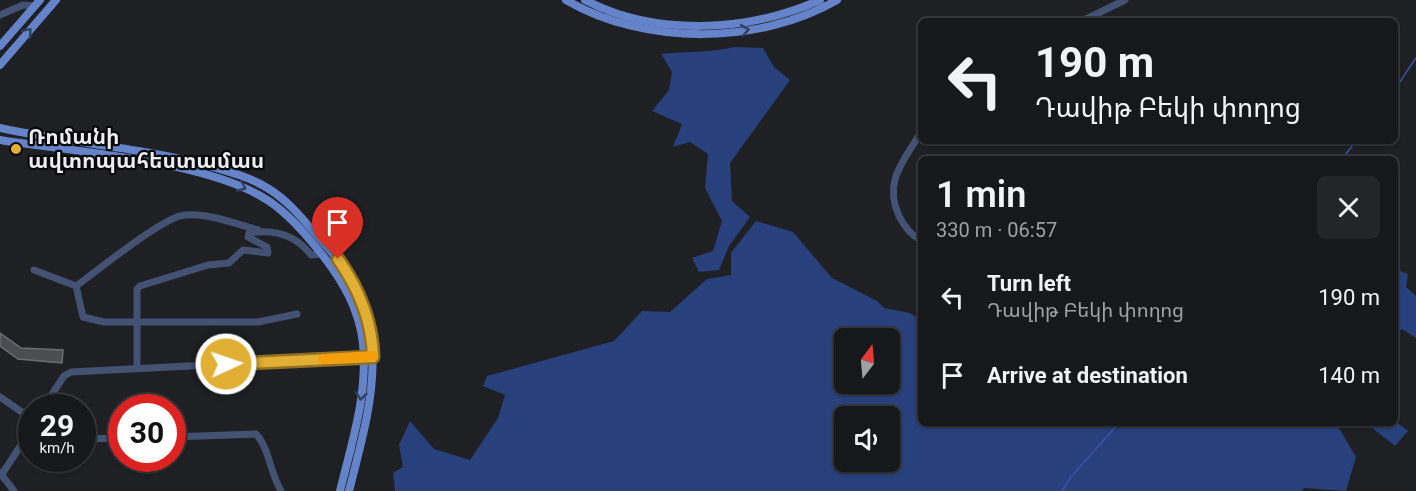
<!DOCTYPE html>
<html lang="en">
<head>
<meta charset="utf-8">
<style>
	body { margin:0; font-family:Roboto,"Noto Sans Armenian",sans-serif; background:#232528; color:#f1f3f6; height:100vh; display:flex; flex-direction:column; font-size:22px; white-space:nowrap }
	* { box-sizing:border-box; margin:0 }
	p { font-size:20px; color:#9ea0a3 }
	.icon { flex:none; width:33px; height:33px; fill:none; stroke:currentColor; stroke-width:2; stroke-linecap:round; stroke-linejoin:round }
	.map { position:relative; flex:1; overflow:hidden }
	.drawer { position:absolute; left:918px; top:156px; width:480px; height:270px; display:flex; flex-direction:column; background:#16181b; border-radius:9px; box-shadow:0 2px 4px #0004,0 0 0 2px #35373a }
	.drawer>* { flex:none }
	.top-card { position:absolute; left:918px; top:18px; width:480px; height:126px; border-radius:9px; box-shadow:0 2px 4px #0004,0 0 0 2px #35373a; background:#16181b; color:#f1f3f6; overflow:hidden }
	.needle { width:39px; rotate:16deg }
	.buttons { position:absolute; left:834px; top:328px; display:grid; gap:12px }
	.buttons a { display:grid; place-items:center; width:66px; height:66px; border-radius:9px; background:#16181b; box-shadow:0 2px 4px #0004,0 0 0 2px #35373a; font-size:30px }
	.speed { position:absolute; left:18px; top:394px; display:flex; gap:12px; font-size:30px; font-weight:700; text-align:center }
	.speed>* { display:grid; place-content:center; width:78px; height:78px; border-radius:50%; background:#16181b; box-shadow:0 2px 4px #0004,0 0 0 2px #35373a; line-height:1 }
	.speed small { font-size:15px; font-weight:400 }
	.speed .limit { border:9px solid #d22; background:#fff; color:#111 }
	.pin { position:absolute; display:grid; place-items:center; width:51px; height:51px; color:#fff; margin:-62px -26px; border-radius:50% 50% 50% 0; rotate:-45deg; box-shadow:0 0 6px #0007 }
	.pin .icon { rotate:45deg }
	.me { position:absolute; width:66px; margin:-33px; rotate:87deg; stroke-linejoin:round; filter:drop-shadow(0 0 4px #0008) }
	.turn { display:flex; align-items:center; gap:21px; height:126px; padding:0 18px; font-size:27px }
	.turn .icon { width:78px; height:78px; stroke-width:2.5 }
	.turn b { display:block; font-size:42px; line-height:51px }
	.round { display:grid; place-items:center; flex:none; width:63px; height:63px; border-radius:9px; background:#232528 }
	.summary { display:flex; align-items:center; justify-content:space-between; height:102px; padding:0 18px }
	h1 { font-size:36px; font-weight:600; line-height:45px }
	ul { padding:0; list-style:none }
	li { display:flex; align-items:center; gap:18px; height:78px; padding:0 18px }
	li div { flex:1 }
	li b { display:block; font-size:22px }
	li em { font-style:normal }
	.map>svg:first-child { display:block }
</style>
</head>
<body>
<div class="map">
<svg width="1416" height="491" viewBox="0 0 1416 491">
	<rect width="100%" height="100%" fill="#1e2024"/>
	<g fill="#28407b" fill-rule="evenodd">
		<path d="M734,47L763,48L774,67L790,80L730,163L732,201L750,217L729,246L719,270L699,272L692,258L713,251L722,221L705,188L708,154L690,142L673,147L682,124L652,111L669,90L672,72L661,54C686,51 710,53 734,47Z"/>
		<path d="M756,221L793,232L832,278L877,301L884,308L910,313L921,320V423H1150L1161,427L1164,423H1336L1356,457L1346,491L1304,488L1302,491H395L393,473L403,467L399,445L410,421L434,449L470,460L498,418L505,395L483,386L487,376L614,341L642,311L670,312L707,279L731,275V253ZM844,339H890V384H844ZM844,417H890V462H844Z"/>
		<path d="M1395,269L1408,274L1406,287L1416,296V338L1402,329L1395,334Z"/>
		<path d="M1395,421L1408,431L1395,446L1366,423Z"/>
	</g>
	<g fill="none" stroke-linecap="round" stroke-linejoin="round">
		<g stroke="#3554a1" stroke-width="1.5">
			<path d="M1395,89L1416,58"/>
			<path d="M1342,159L1356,141"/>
			<path d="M1062,491L1071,477L1119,423"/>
		</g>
	</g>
	<path fill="#4b4d52" stroke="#6b6e73" stroke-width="1.5" d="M0,333L21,348L63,350L62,363L18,359L0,346Z"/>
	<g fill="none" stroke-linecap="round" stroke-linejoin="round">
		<g stroke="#435273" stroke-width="7">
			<path d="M0,15L23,5L35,6"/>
			<path d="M1082,21L1125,0"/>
			<path d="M921,132C904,161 883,181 899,216C904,226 910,235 921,240"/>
			<path d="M34,270L76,286"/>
			<path d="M76,286L83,317L104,322H258L297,314"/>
			<path d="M76,286C97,271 164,216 185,215C209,213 236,224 258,230"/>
			<path d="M137,368V289L140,286L208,265L229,263L243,250L268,253L267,247L248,237L249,233C274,229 296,235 311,255L321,254"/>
			<path d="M0,397L32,419"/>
			<path d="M43,408L64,376L71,372L367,357"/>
			<path d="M172,437L256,434C269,448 270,472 281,491"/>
			<path d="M82,439L122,438"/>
			<path d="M0,473L14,491"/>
			<path d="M2,474L32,428"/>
		</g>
		<g stroke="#6583c8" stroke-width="8">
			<path d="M566,0C645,46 759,45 837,0"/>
			<path d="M585,0C655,37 748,32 820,0"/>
			<path d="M0,46L40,0"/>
			<path d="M0,65L56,0"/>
			<path d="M0,128C68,143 138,147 206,165C227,171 250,177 269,189C290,202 305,222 321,240C396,322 374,394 349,491"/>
			<path d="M0,140C73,152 221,161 277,207C295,221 310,239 324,257C344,283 359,310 363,343C368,394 352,442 340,491"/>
		</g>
	</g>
	<defs><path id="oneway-chevron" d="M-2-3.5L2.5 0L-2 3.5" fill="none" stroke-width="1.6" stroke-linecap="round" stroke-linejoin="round" transform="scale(1.5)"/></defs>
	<g stroke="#324060">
		<use href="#oneway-chevron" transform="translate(745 30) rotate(-10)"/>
		<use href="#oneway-chevron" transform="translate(28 32) rotate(-50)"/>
		<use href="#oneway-chevron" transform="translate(242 187) rotate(23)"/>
		<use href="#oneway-chevron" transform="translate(361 396) rotate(98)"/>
	</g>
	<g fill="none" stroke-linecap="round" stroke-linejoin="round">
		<defs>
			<path id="route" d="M226,364L373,357C372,321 359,289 338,259"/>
		</defs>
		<use href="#route" stroke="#927222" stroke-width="15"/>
		<use href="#route" stroke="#e1af34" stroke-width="10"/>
		<path stroke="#f59e0b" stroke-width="10" d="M323,359L373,356"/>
	</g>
	<circle fill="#e1af34" stroke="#09090b" stroke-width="2" cx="16" cy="149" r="6"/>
	<g text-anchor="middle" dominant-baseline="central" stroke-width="4.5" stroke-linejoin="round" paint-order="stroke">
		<g font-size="21" font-weight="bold" fill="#ebedf0" stroke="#09090b" text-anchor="start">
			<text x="28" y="137">Ռոմանի<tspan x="28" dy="24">ավտոպահեստամաս</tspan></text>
		</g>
	</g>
</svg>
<div class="buttons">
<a><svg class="needle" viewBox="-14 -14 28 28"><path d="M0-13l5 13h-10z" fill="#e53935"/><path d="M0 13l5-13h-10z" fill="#9ea0a3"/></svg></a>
<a><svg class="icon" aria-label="sound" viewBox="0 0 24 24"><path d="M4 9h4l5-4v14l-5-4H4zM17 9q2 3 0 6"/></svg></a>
</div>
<div class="speed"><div>29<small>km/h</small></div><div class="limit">30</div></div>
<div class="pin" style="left:338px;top:259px;background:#d93025"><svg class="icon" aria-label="arrive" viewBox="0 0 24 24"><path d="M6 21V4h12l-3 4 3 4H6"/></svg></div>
<svg class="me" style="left:226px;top:364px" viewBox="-20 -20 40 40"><circle r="17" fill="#e1af34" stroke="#fff" stroke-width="3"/><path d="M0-11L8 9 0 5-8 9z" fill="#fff"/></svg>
<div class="top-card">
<div class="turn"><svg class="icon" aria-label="left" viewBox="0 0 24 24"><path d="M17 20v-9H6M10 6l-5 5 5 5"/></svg><div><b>190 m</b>Դավիթ Բեկի փողոց</div></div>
</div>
<section class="drawer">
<div class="summary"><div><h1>1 min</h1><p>330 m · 06:57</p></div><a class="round"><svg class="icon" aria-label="close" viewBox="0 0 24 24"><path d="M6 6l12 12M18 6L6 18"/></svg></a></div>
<ul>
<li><svg class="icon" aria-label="left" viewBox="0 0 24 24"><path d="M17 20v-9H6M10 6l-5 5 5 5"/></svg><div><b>Turn left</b><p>Դավիթ Բեկի փողոց</p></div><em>190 m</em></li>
<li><svg class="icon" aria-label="arrive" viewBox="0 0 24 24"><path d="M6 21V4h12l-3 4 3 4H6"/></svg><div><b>Arrive at destination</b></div><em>140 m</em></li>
</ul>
</section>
</div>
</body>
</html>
